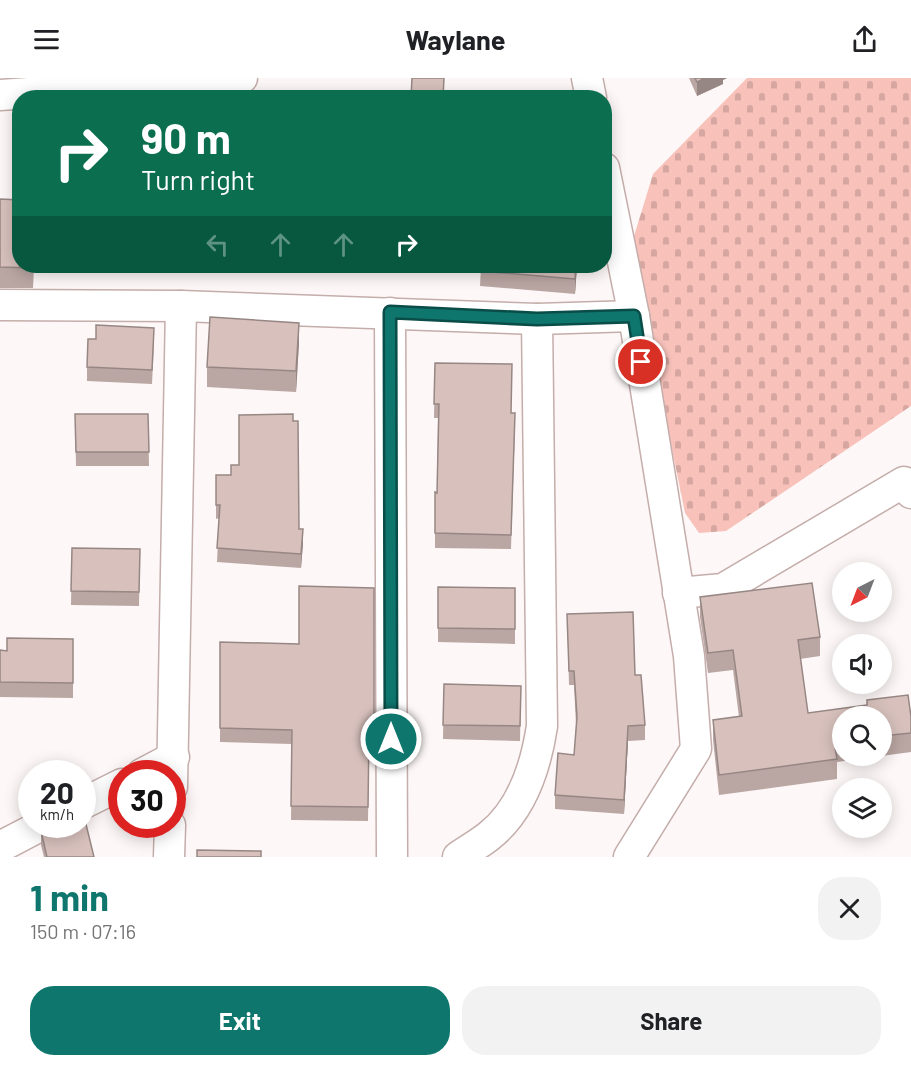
<!DOCTYPE html>
<html lang="en">
<head>
<meta charset="utf-8">
<style>
	body { margin:0; font-family:Barlow,sans-serif; background:#f2f2f2; color:#202124; height:100vh; display:flex; flex-direction:column; font-size:22px; white-space:nowrap }
	* { box-sizing:border-box; margin:0 }
	p { font-size:20px; color:#757577 }
	.icon { flex:none; width:33px; height:33px; fill:none; stroke:currentColor; stroke-width:2; stroke-linecap:round; stroke-linejoin:round }
	.map { position:relative; height:779px; overflow:hidden }
	.drawer { display:flex; flex-direction:column; background:#fff; flex:1 }
	.drawer>* { flex:none }
	.top-card { position:absolute; left:12px; top:12px; width:600px; height:183px; border-radius:24px; box-shadow:0 3px 15px #0003; background:#0b6e4f; color:#fff; overflow:hidden }
	.needle { width:39px; rotate:222deg }
	.buttons { position:absolute; left:832px; top:484px; display:grid; gap:12px }
	.buttons a { display:grid; place-items:center; width:60px; height:60px; border-radius:50%; background:#fff; box-shadow:0 3px 15px #0003; font-size:30px }
	.speed { position:absolute; left:18px; top:682px; display:flex; gap:12px; font-size:30px; font-weight:700; text-align:center }
	.speed>* { display:grid; place-content:center; width:78px; height:78px; border-radius:50%; background:#fff; box-shadow:0 3px 15px #0003; line-height:1 }
	.speed small { font-size:15px; font-weight:400 }
	.speed .limit { border:9px solid #d22; background:#fff; color:#111 }
	.pin { position:absolute; display:grid; place-items:center; width:51px; height:51px; color:#fff; margin:-26px; border:3px solid #fff; border-radius:50%; box-shadow:0 2px 6px #0007 }
	.me { position:absolute; width:66px; margin:-33px; rotate:0deg; stroke-linejoin:round; filter:drop-shadow(0 0 4px #0008) }
	.turn { display:flex; align-items:center; gap:21px; height:126px; padding:0 30px; font-size:27px }
	.turn .icon { width:78px; height:78px; stroke-width:2.5 }
	.turn b { display:block; font-size:42px; line-height:51px }
	.lanes { display:flex; align-items:center; height:57px; padding:0 30px; background:#0003; justify-content:center; gap:30px; direction:ltr }
	.lanes .off { opacity:.35 }
	.round { display:grid; place-items:center; flex:none; width:63px; height:63px; border-radius:24px; background:#f2f2f2 }
	.overview { display:flex; align-items:center; justify-content:space-between; height:102px; padding:0 30px }
	h1 { font-size:36px; font-weight:700; line-height:45px; color:#0f766e }
	.action { display:flex; gap:12px; margin-top:auto; padding:12px 30px }
	.action a { flex:1; height:69px; border-radius:24px; background:#0f766e; color:#fff; font-size:24px; font-weight:700; line-height:69px; text-align:center }
	.action a+a { background:#f2f2f2; color:#202124 }
	header { display:flex; justify-content:space-between; align-items:center; height:78px; padding:0 30px; background:#fff; font-size:27px; font-weight:700 }
	.map>svg:first-child { display:block }
</style>
</head>
<body>
<header><svg class="icon" aria-label="menu" viewBox="0 0 24 24"><path d="M4 6h16M4 12h16M4 18h16"/></svg>Waylane<svg class="icon" aria-label="share" viewBox="0 0 24 24"><path d="M12 15V3M7 8l5-5 5 5M5 13v7h14v-7"/></svg></header>
<div class="map">
<svg width="911" height="779" viewBox="0 0 911 779">
	<defs>
		<pattern id="cemetery-stones" width="16" height="16" patternUnits="userSpaceOnUse" patternTransform="scale(1.5)"><rect width="16" height="16" fill="#f8c2bb"/><path d="M2 7V4a2 2 0 0 1 4 0v3zM10 15v-3a2 2 0 0 1 4 0v3z" fill="#d6a7a1"/></pattern>
	</defs>
	<rect width="100%" height="100%" fill="#fdf8f7"/>
	<path fill="url(#cemetery-stones)" d="M747,0H911V328L726,453L699,455L685,435L631,168L653,96Z"/>
	<g fill="none" stroke-linecap="round" stroke-linejoin="round">
		<defs>
			<g id="street">
				<path d="M587,0L591,20"/>
				<path d="M0,17L242,0"/>
				<path d="M604,90L634,238L689,578L696,671L629,779"/>
				<path d="M0,227L181,228L537,241L634,238"/>
				<path d="M390,235L392,779"/>
				<path d="M678,515L723,511L904,404L911,415"/>
				<path d="M142,696L174,679"/>
				<path d="M172,709L181,228"/>
				<path d="M82,726L122,706"/>
				<path d="M0,769L42,747"/>
				<path d="M169,779L170,747"/>
				<path d="M458,779C468,772 479,766 489,758C522,732 536,688 542,648L537,241"/>
			</g>
		</defs>
		<use href="#street" stroke="#c4adaa" stroke-width="33"/>
		<use href="#street" stroke="#fff" stroke-width="30"/>
	</g>
	<g fill="#baa6a3" fill-rule="evenodd">
		<path d="M689,0H727L723,2V6L697,18Z"/>
		<path d="M0,121L34,188L33,210H0Z"/>
		<path d="M481,188H577L575,216L480,208Z"/>
		<path d="M154,264L152,306L87,303V289Z"/>
		<path d="M299,265L296,314L207,309V289Z"/>
		<path d="M435,285L511,335L515,349L511,471L435,470V414L437,415L438,340H434Z"/>
		<path d="M75,336H148L149,388H76Z"/>
		<path d="M293,343L299,451L303,465L301,490L217,484L219,440L216,441V397H231L239,387Z"/>
		<path d="M72,470L140,471L139,528L71,527Z"/>
		<path d="M438,509L515,510V566L438,564Z"/>
		<path d="M374,510V669H369L368,743L291,742L292,666L220,664V564L299,566Z"/>
		<path d="M700,519L820,559V578L800,581L808,635L867,627V622L911,639V674L837,684V701L719,717L713,662V642L739,639L733,592L708,595L700,539ZM843,639H882V678H843Z"/>
		<path d="M567,536L635,597L645,647V662L628,663L624,736L555,731V717L574,677L576,647L574,607H569Z"/>
		<path d="M73,561V620L0,619V572L7,573Z"/>
		<path d="M444,606L521,608L520,663L443,661Z"/>
		<path d="M41,753L94,779H44L41,767Z"/>
	</g>
	<g fill="#978784">
		<path d="M705,0H727L723,2V6L697,18V4Z"/>
		<path d="M576,188H577L575,216V201Z"/>
		<path d="M299,245V265L296,314V293Z"/>
		<path d="M303,451V465L301,490V476Z"/>
		<path d="M628,648V663L624,736V722Z"/>
	</g>
	<g fill="#d8c1bd" stroke="#978784" stroke-width="1.5">
		<path d="M412,0H444L443,20H411Z"/>
		<path d="M695,0H705L697,4Z"/>
		<path d="M0,121L20,122V188H34L33,190L0,189Z"/>
		<path d="M481,188H576L575,201L480,193Z"/>
		<path d="M210,239L299,245L296,293L207,289Z"/>
		<path d="M96,247L154,250L152,292L87,289L88,261H96Z"/>
		<path d="M435,285L512,286L511,335H515L511,457L435,455V414L437,415L439,326H434Z"/>
		<path d="M75,336H148L149,374H76Z"/>
		<path d="M293,336V343H298L299,451H303L301,476L217,470L220,427H216V397H231V387H239V337Z"/>
		<path d="M72,470L140,471L139,514L71,513Z"/>
		<path d="M812,505L820,559L798,562L808,635L867,627V622L908,617L911,639V655L882,658V639H843V663L834,664L837,681L719,697L713,642L742,638L733,572L708,575L700,519Z"/>
		<path d="M299,508L374,510V655H369L368,729L291,728L292,652L220,650V564L299,566Z"/>
		<path d="M438,509L515,510V551L438,550Z"/>
		<path d="M633,534L635,597H641L645,647L628,648L624,722L555,717L558,675L574,677L577,639L574,593H569L567,536Z"/>
		<path d="M7,560L73,561V605L0,604V572L7,573Z"/>
		<path d="M444,606L521,608L520,648L443,647Z"/>
		<path d="M83,734L94,779H47L41,753L51,747H82V735Z"/>
		<path d="M197,772L261,773V779H197Z"/>
	</g>
	<g fill="none" stroke-linecap="round" stroke-linejoin="round">
		<defs>
			<path id="route" d="M391,661L390,234L537,241L634,238L641,284"/>
		</defs>
		<use href="#route" stroke="#0a4d48" stroke-width="15"/>
		<use href="#route" stroke="#0f766e" stroke-width="10"/>
	</g>
</svg>
<div class="buttons">
<a><svg class="needle" viewBox="-14 -14 28 28"><path d="M0-13l5 13h-10z" fill="#e53935"/><path d="M0 13l5-13h-10z" fill="#757577"/></svg></a>
<a><svg class="icon" aria-label="sound" viewBox="0 0 24 24"><path d="M4 9h4l5-4v14l-5-4H4zM17 9q2 3 0 6"/></svg></a>
<a><svg class="icon" aria-label="search" viewBox="0 0 24 24"><circle cx="10" cy="10" r="6"/><path d="M15 15l6 6"/></svg></a>
<a><svg class="icon" aria-label="layers" viewBox="0 0 24 24"><path d="M12 4l9 5-9 5-9-5zM3 14l9 5 9-5"/></svg></a>
</div>
<div class="speed"><div>20<small>km/h</small></div><div class="limit">30</div></div>
<div class="pin" style="left:641px;top:284px;background:#d93025"><svg class="icon" aria-label="arrive" viewBox="0 0 24 24"><path d="M6 21V4h12l-3 4 3 4H6"/></svg></div>
<svg class="me" style="left:391px;top:661px" viewBox="-20 -20 40 40"><circle r="17" fill="#0f766e" stroke="#fff" stroke-width="3"/><path d="M0-11L8 9 0 5-8 9z" fill="#fff"/></svg>
<div class="top-card">
<div class="turn"><svg class="icon" aria-label="right" viewBox="0 0 24 24"><path d="M7 20v-9h11M14 6l5 5-5 5"/></svg><div><b>90 m</b>Turn right</div></div>
<div class="lanes"><svg class="icon off" aria-label="left" viewBox="0 0 24 24"><path d="M17 20v-9H6M10 6l-5 5 5 5"/></svg><svg class="icon off" aria-label="ahead" viewBox="0 0 24 24"><path d="M12 20V5M6 11l6-6 6 6"/></svg><svg class="icon off" aria-label="ahead" viewBox="0 0 24 24"><path d="M12 20V5M6 11l6-6 6 6"/></svg><svg class="icon" aria-label="right" viewBox="0 0 24 24"><path d="M7 20v-9h11M14 6l5 5-5 5"/></svg></div>
</div>
</div>
<section class="drawer">
<div class="overview"><div><h1>1 min</h1><p>150 m · 07:16</p></div><a class="round"><svg class="icon" aria-label="close" viewBox="0 0 24 24"><path d="M6 6l12 12M18 6L6 18"/></svg></a></div>
<div class="action"><a>Exit</a><a>Share</a></div>
</section>
</body>
</html>
